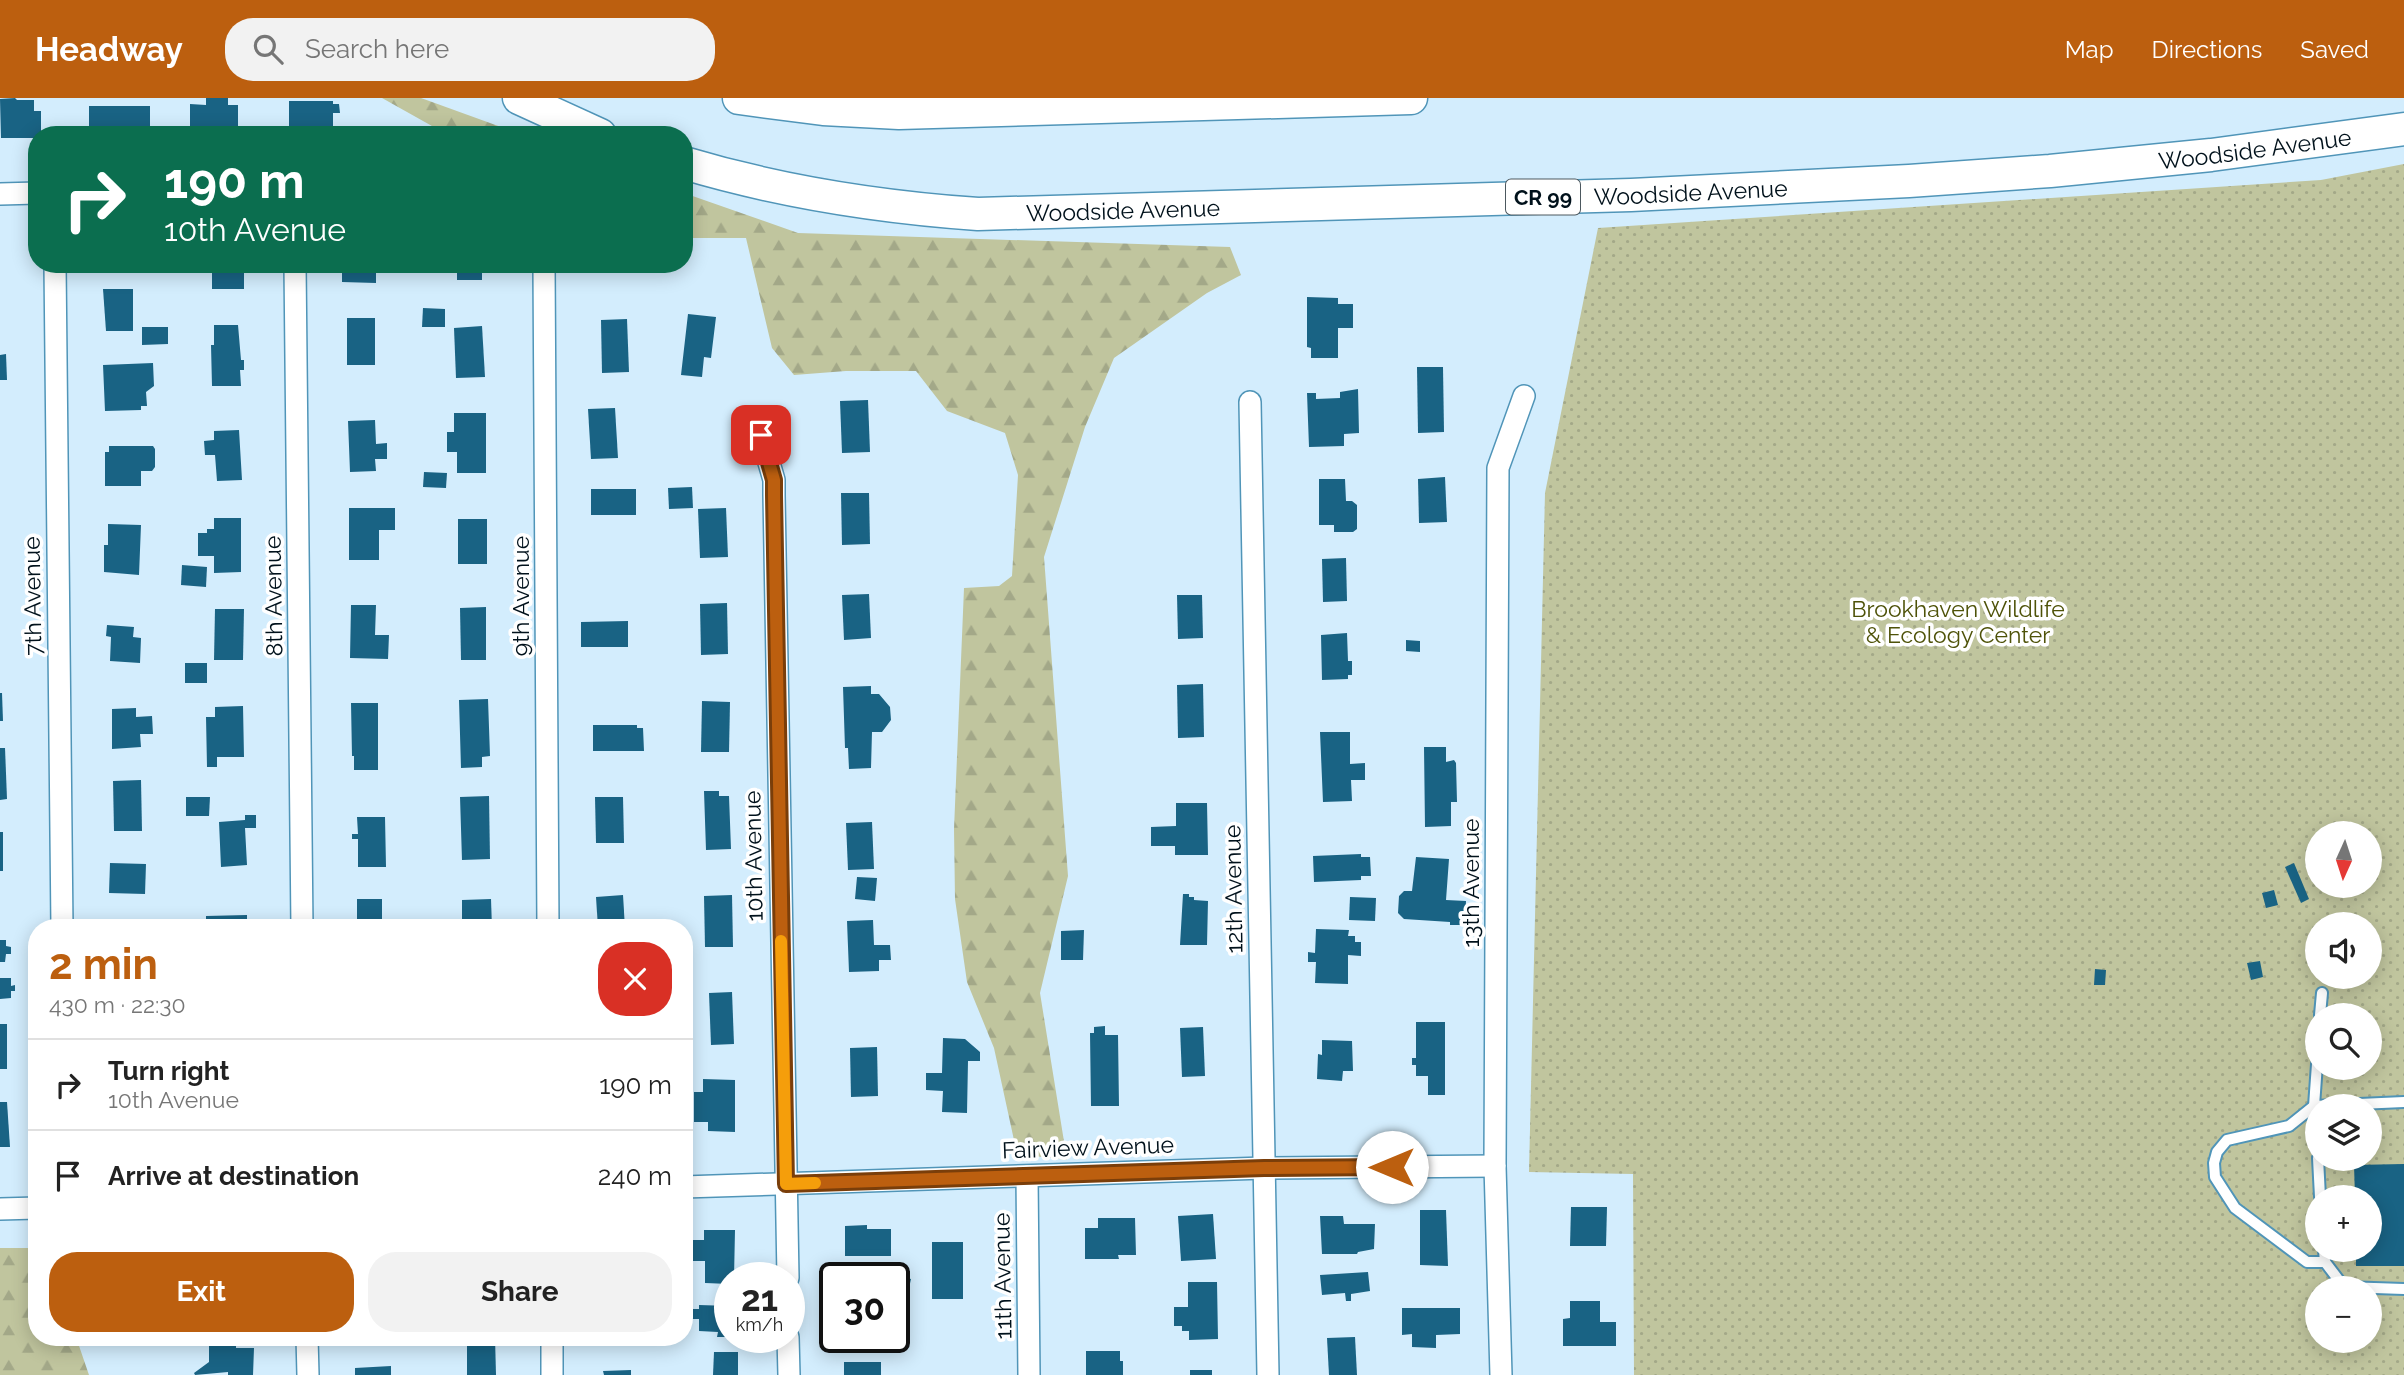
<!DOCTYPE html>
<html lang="en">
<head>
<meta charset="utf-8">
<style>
	body { margin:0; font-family:Raleway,sans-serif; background:#f2f2f2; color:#222; height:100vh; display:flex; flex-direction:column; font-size:26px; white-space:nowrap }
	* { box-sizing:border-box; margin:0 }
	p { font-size:23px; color:#767676 }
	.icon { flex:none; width:38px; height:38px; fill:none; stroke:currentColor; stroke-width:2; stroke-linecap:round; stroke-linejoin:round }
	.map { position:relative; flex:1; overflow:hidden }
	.side { position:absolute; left:28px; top:821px; width:665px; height:427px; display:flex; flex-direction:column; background:#fff; border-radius:28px; box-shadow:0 4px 18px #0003 }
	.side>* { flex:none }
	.guide { position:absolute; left:28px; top:28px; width:665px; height:147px; border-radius:28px; box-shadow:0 4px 18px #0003; background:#0b6e4f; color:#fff; overflow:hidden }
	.needle { width:46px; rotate:183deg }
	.controls { position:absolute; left:2305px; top:723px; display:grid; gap:14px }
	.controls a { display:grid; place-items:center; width:77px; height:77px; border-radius:50%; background:#fff; box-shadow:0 4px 18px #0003; font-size:35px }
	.speed { position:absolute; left:714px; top:1164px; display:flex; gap:14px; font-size:35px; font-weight:700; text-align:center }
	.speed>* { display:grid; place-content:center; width:91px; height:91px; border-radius:50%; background:#fff; box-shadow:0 4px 18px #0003; line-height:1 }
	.speed small { font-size:18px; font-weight:400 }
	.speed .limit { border:4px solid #111; border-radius:10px; background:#fff; color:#111 }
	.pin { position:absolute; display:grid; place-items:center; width:60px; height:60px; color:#fff; margin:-30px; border-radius:14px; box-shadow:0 4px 10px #0006 }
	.me { position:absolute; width:77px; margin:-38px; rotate:270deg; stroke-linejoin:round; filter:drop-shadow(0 0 5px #0008) }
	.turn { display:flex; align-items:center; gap:24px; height:147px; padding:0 21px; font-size:32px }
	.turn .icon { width:91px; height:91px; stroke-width:2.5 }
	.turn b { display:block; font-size:49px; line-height:60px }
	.round { display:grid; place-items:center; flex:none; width:74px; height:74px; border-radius:28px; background:#f2f2f2 }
	.headline { display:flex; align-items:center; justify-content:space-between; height:119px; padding:0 21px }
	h1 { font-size:42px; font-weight:700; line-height:52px; color:#bc5f0f }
	.button { display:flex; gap:14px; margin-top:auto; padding:14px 21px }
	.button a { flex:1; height:80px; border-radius:28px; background:#bc5f0f; color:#fff; font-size:28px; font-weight:700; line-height:80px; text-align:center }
	.button a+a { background:#f2f2f2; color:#222 }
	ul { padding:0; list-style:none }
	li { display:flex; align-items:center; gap:21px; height:91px; padding:0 21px; border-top:2px solid #e0e0e0 }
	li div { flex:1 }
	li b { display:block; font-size:26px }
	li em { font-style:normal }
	header { display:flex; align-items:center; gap:42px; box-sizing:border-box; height:98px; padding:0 35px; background:#bc5f0f; color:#fff }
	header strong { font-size:33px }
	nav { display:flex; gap:38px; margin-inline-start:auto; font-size:24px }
	.search { width:490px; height:63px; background:#f2f2f2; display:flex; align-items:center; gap:18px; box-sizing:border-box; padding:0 24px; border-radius:28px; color:#767676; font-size:26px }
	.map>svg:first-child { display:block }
</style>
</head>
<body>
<header>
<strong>Headway</strong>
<div class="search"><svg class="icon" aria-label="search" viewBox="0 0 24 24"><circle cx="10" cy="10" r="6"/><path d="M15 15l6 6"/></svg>Search here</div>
<nav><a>Map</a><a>Directions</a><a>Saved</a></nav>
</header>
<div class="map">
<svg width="2404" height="1277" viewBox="0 0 2404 1277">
	<defs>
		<pattern id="forest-firs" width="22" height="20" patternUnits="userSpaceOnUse" patternTransform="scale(1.75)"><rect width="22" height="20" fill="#c0c59e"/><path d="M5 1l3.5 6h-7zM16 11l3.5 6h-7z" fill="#a3a888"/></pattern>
		<pattern id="park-dots" width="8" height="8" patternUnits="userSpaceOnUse" patternTransform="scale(1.75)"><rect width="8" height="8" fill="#c0c59e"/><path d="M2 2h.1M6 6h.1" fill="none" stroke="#a3a888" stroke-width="1.8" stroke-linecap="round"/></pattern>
	</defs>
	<rect width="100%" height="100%" fill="#d3edfd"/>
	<g fill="url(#forest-firs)">
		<path d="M382,0H421L523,37H448Z"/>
		<path d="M684,95L798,135L1230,149L1241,177L1207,195L1114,260L1085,329L1044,459L1068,778L1040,895L1067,1062L1017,1056L994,950L967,884L955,801L954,731L964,490L999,488L1012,478L1018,377L1005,335L947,313L916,273H846L794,277L772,250L746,140H684Z"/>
		<path d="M0,1150H37V1239H76L89,1277H0Z"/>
	</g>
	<path fill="url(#park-dots)" fill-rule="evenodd" d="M2404,66V1277H1634L1633,1076L1529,1074L1545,395L1598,130L2321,82ZM2317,735H2370V788H2317ZM2317,826H2370V878H2317ZM2317,917H2370V970H2317ZM2317,1008H2370V1060H2317ZM2317,1099H2370V1152H2317ZM2317,1190H2370V1242H2317Z"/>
	<g fill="#196384">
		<path d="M15,0L17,2H34V13H41V37H37V40H1L0,1Z"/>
		<path d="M206,0H228V7H238V32H190V6L206,7Z"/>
		<path d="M289,3H333V6H339L340,15H333V29H289Z"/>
		<path d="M89,8H150V35L89,36Z"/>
		<rect x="212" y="166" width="32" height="25"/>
		<path d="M342,166H388L387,170H376V185L342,184Z"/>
		<rect x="457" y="166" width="25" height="16"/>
		<path d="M103,191H133V233H106Z"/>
		<path d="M1307,199L1338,200V206H1353V230H1338V260H1311V250L1307,249Z"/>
		<path d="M423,210L445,211V229H422Z"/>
		<path d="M688,216L716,219L711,260L704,259L702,279L681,277Z"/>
		<rect x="347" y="220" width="28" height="47"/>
		<path d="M627,221L629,274L602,275L601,222Z"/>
		<path d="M214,227H238L241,262H244V272H240L241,288H212L211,247H214Z"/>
		<path d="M482,228L485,279L456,280L454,230Z"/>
		<path d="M142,229H168V246L142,247Z"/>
		<path d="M6,256L7,282H0V257Z"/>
		<path d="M153,265L154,288L146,294L147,308H141V312L105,313L103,267Z"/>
		<path d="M1417,269H1443L1444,334L1418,335Z"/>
		<path d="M1358,291L1359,335L1344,336V348L1309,349L1307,295H1316V301L1340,300V294Z"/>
		<path d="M868,302L870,354L842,355L840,303Z"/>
		<path d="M615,310L618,360L591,361L588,311Z"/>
		<path d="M454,315H486V375H457V354H447V334H454Z"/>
		<path d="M375,322L376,346L387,345V361H375L376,373L350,374L348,323Z"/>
		<path d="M239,332L242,382L217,383L215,357H205L204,343L214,342V333Z"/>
		<path d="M109,348H153L155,351V369L152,373H141V388H105V354H109Z"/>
		<path d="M424,374L447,375L446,390L423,389Z"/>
		<path d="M1445,379L1447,424L1419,425L1418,381Z"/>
		<path d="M1319,381H1345L1346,403H1352L1357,407V431L1353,434H1334V427H1319Z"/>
		<path d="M692,389L693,410L669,411L668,390Z"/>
		<rect x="591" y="391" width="45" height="26"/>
		<path d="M841,395H869L870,446L842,447Z"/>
		<path d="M349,410H395V432H379V462H349Z"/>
		<path d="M726,410L728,459L700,460L698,411Z"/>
		<path d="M214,420H241V474L214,475V458H198V435H207V431H214Z"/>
		<rect x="458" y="421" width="29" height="45"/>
		<path d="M108,426L141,427L139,477L104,474V447H108Z"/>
		<path d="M1346,460L1347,503L1323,504L1322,461Z"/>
		<path d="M182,467L207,469L206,489L181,487Z"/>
		<path d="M869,496L871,540L844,542L842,497Z"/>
		<path d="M1177,497H1202L1203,540L1178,541Z"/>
		<path d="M727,505L728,556L701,557L700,506Z"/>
		<path d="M351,507H376L375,537H389L388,561L350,560Z"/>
		<path d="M486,509V562H461L460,510Z"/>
		<path d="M215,511H244L243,562H214Z"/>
		<path d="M628,523V549H581V524Z"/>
		<path d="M107,527L134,529L133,539L141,540L140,565L110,563L111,539L106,538Z"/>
		<path d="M1347,535L1348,563H1352V577H1348V581L1322,582L1321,537Z"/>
		<path d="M1406,542L1420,543V554L1406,553Z"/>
		<rect x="185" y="565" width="22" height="20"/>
		<path d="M1203,586L1204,639L1178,640L1177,587Z"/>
		<path d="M871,588V596H879L890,609L891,622L882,634H872L871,670L849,671L848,650H845L843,589Z"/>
		<path d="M0,595H2L3,623H0Z"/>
		<path d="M488,601L490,658L482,659V669L461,670L459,602Z"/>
		<path d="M702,603L730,604L729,654H701Z"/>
		<path d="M351,605H378V672H354V658H352Z"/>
		<path d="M243,608L244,659H217V669H207L206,619H215V609Z"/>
		<path d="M136,610V619L152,618L153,636H140L141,649L112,651V611Z"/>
		<path d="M593,627H637V630H643L644,653H593Z"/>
		<path d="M1320,634H1350V666L1365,665V682H1351L1352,703L1323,704Z"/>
		<path d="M1424,649H1446V664L1454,662L1456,665L1457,704H1451V728L1425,729Z"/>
		<path d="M0,650H5L7,701L0,702Z"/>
		<path d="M141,682L142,733H114L113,683Z"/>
		<path d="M704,693H719V698H729L731,751L706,752Z"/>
		<path d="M489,698L490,761L462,762L460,699Z"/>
		<path d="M186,699H210L209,718H186Z"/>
		<path d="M595,699H623L624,745H596Z"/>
		<path d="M1176,705H1207L1208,757H1175V748H1151V729L1176,728Z"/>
		<path d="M245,717H256V730H245L247,767L221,769L219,724L245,722Z"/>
		<path d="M357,719H385L386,769H358V741H352V736H358Z"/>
		<path d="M872,724L874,771L848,772L846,725Z"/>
		<rect x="0" y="734" width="3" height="39"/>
		<path d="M1361,756V759H1370L1371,778H1361V782L1314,784L1313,758Z"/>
		<path d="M1416,759L1449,761L1446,802L1466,803L1465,827H1450V824L1404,821L1398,815L1399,798L1404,793H1412Z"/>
		<path d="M110,765L146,766L145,796L109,795Z"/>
		<path d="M2294,765L2309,801L2301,805L2285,769Z"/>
		<path d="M857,779L877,780L875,803L855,801Z"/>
		<path d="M2274,792L2278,807L2266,810L2262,795Z"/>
		<path d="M1183,796H1189V799H1194V802L1208,803L1207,847H1180Z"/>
		<path d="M623,797L625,830H598L596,799Z"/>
		<path d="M732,797L733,849H705L704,798Z"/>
		<path d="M1350,799L1376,800L1375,823L1349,822Z"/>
		<rect x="357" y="801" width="25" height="29"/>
		<path d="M491,801L492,830H462V802Z"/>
		<path d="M247,817V830H206V818Z"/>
		<path d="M873,822L874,847H890L891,862H879V873L849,874L847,823Z"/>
		<path d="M1316,831L1349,832L1348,838H1355V844H1361V858L1348,857V886L1315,885L1316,864H1308V854L1315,855Z"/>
		<path d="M1084,832L1083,862H1061V833Z"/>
		<path d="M0,842H6V848L11,849V856H6L5,864H0Z"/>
		<path d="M2260,863L2263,879L2251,882L2247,865Z"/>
		<path d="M2095,871L2106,872L2105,887H2094Z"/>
		<path d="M0,880H11V888L15,887V893H11V900L0,901Z"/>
		<path d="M732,894L734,946L711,947L709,895Z"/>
		<path d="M1416,924H1445V997H1428V978H1416V967H1412V960H1416Z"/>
		<rect x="0" y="926" width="7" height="45"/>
		<path d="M1105,928V937H1118L1119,1008H1091L1090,935H1094V929Z"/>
		<path d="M1203,929L1205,978L1182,979L1180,930Z"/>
		<path d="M943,940L965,941L980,954V963H968L967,1015L942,1014L943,993L926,992V975H942Z"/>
		<path d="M1322,942L1352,943L1353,973H1343L1342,983L1317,981L1318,956L1322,957Z"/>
		<path d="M877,949L878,998L851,999L850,950Z"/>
		<path d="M703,981L735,982V1034L708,1033V1024H694V994H703Z"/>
		<path d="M0,1004H7L10,1049H0Z"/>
		<path d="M2404,1066V1168H2356V1152H2370V1099H2355L2354,1067Z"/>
		<path d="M1571,1109H1607L1606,1148H1570Z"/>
		<path d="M1420,1112H1446L1448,1168L1420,1167Z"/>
		<path d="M1213,1116L1216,1161L1181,1163L1178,1118Z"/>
		<path d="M1320,1118H1343L1344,1126H1375L1374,1151L1358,1154L1357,1156H1322Z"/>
		<path d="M1098,1120H1135L1136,1157H1118L1119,1161H1085V1130H1098Z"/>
		<path d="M867,1127V1131H891V1158H845V1128Z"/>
		<path d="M704,1132H735L734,1180H730V1186L705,1185V1163H691V1142H704Z"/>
		<rect x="932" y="1144" width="31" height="57"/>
		<path d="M1368,1174L1370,1193L1351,1196V1203H1346L1345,1195L1322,1197L1320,1177Z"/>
		<path d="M898,1178L911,1181L909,1190L897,1188Z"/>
		<path d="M1188,1184H1217L1218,1241L1189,1242V1233H1182V1228H1174V1209H1188Z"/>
		<path d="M1570,1203H1600V1224H1616V1248H1563V1221L1570,1220Z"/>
		<path d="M699,1207L730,1208V1239H717L718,1234L699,1233V1221H688L689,1211H699Z"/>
		<path d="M1402,1210H1460V1236L1436,1237V1250L1412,1249V1236L1402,1237Z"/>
		<path d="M467,1239H495L496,1277H467Z"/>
		<path d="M1355,1239L1357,1277H1329L1327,1240Z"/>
		<path d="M212,1243H232L236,1246V1250H254L253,1277H228V1274L195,1277L194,1275L209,1264V1246Z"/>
		<path d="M1086,1253H1120V1263H1123V1277H1086Z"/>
		<path d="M714,1254H738V1277H713Z"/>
		<rect x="844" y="1264" width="37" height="13"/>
		<path d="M391,1268V1277H355V1270Z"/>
		<path d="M631,1272V1277H604L603,1273Z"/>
		<rect x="1190" y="1272" width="22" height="5"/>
	</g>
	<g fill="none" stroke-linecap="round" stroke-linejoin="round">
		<defs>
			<g id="lane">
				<path d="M2320,917L2322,895"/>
				<path d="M2317,966L2314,1008L2317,1051"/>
				<path d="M2318,1060L2320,1099"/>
				<path d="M2324,1152L2325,1164L2344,1189L2404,1191"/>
				<path d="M2325,1164H2307L2235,1110L2215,1079L2214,1065L2217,1054L2227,1042L2289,1028L2314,1008L2404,1004"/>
			</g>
			<g id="street">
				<path d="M0,96L37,95"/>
				<path d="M55,166L62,830"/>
				<path d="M295,166L302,830"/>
				<path d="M544,166L548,830"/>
				<path d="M1250,304L1268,1277"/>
				<path d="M761,337L774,382V397L788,1180"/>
				<path d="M1027,1078L1029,1277"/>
				<path d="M684,1089L1264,1070L1495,1068"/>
				<path d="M0,1111L37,1110"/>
				<path d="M307,1239L308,1277"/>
				<path d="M552,1239V1277"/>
				<path d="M788,1239L789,1277"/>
				<path d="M1501,1277L1495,1068L1498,370L1524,298"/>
			</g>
			<g id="primary">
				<path d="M519,0L600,37"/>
				<path d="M739,0L823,11L899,15L1411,0"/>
				<path id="s1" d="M684,65C781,94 878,109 978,116L1631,97L1909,83L2050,73L2211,57L2404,31"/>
			</g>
		</defs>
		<use href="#lane" stroke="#5095b8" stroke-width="14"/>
		<use href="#street" stroke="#5095b8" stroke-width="24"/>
		<use href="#primary" stroke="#5095b8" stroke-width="35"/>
		<use href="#lane" stroke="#fff" stroke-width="10"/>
		<use href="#street" stroke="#fff" stroke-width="21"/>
		<use href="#primary" stroke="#fff" stroke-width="32"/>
	</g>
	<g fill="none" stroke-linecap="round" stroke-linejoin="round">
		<defs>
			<path id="route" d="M761,337L774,382V397L786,1086L1264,1070L1392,1069"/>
		</defs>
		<use href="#route" stroke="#7a3e0a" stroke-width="18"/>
		<use href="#route" stroke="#bc5f0f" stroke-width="12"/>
		<path stroke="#f59e0b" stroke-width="12" d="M781,843L786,1086L815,1085"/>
	</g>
	<g text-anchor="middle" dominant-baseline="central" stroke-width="7" stroke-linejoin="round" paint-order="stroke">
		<rect fill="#fff" stroke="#4c585f" stroke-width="2" x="1506" y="81.5" width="74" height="35" rx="5"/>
		<g font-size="21" font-weight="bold" fill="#00111b">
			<text x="1543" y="99">CR 99</text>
		</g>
		<g font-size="23" fill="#00111b" stroke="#fff">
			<text stroke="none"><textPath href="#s1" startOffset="1578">Woodside Avenue</textPath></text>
			<text stroke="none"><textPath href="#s1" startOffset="1012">Woodside Avenue</textPath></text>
			<text stroke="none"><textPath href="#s1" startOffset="444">Woodside Avenue</textPath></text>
			<text transform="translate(32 498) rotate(-91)">7th Avenue</text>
			<text transform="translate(273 498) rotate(-91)">8th Avenue</text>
			<text transform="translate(520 498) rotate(-90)">9th Avenue</text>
			<text transform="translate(753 758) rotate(-91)">10th Avenue</text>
			<text transform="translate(1470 785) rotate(-90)">13th Avenue</text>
			<text transform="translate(1233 791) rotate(-91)">12th Avenue</text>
			<text transform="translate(1088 1049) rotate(-2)">Fairview Avenue</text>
			<text transform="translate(1002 1178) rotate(-91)">11th Avenue</text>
		</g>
		<g font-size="23" fill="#4e5208" stroke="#fff">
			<text x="1958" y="510">Brookhaven Wildlife<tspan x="1958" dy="26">&amp; Ecology Center</tspan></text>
		</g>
	</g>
</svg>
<div class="controls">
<a><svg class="needle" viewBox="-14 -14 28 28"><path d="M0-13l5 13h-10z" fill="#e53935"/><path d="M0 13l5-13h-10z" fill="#767676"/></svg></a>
<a><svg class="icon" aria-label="sound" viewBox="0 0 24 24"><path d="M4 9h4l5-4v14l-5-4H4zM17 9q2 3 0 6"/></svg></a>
<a><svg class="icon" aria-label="search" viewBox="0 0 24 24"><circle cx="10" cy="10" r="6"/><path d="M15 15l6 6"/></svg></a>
<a><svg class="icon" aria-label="layers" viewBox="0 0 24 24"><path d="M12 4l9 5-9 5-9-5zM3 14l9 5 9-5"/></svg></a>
<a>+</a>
<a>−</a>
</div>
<div class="speed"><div>21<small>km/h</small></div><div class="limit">30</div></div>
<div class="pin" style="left:761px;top:337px;background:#d93025"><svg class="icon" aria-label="arrive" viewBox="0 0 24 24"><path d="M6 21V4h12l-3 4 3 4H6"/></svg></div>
<svg class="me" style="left:1392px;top:1069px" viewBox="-20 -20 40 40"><circle r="19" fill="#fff"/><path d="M0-13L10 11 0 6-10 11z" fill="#bc5f0f"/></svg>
<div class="guide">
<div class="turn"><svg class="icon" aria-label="right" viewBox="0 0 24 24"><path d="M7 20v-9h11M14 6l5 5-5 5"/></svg><div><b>190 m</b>10th Avenue</div></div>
</div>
<section class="side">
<div class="headline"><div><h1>2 min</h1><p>430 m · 22:30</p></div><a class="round" style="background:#d93025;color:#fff"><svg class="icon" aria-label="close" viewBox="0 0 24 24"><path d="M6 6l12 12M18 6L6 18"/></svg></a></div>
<ul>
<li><svg class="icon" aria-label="right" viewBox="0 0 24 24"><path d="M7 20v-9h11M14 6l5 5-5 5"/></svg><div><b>Turn right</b><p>10th Avenue</p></div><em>190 m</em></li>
<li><svg class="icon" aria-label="arrive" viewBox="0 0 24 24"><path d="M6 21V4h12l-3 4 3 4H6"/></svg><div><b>Arrive at destination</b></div><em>240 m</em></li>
</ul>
<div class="button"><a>Exit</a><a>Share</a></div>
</section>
</div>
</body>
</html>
